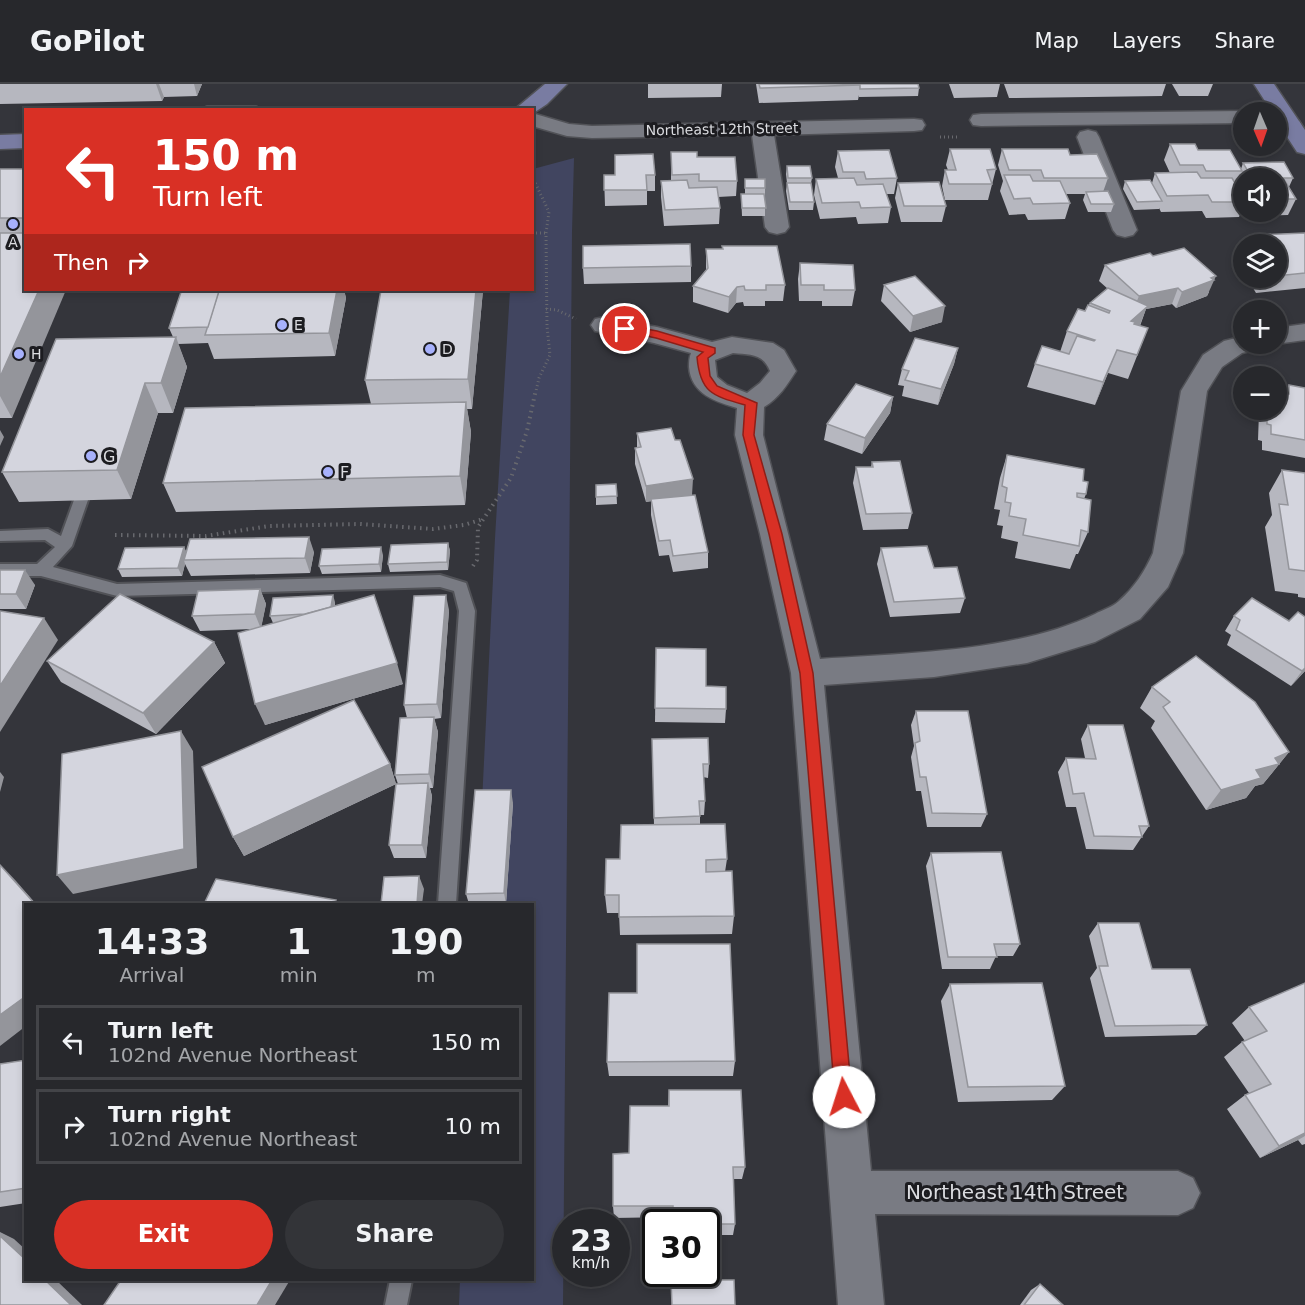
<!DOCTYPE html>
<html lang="en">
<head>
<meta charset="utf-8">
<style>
	body { margin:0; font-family:"DejaVu Sans",sans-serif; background:#333438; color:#f1f3f6; height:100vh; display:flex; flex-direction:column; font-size:22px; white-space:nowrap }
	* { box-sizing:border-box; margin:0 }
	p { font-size:20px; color:#a4a6a9 }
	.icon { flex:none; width:33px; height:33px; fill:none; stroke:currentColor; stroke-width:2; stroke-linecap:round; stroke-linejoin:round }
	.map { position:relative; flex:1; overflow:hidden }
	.sheet { position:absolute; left:24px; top:819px; width:510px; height:378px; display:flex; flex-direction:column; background:#27282c; border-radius:0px; box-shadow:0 3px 9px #0003,0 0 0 2px #434448 }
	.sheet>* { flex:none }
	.top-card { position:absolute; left:24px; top:24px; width:510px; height:183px; border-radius:0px; box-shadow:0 3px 9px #0003,0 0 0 2px #434448; background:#d93025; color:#fff; overflow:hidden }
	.needle { width:39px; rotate:178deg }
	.tools { position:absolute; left:1233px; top:18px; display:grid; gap:12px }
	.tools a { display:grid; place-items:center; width:54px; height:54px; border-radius:50%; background:#27282c; box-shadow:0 3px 9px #0003,0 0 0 2px #434448; font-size:30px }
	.speed { position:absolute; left:552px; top:1125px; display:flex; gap:12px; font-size:30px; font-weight:700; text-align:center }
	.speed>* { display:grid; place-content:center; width:78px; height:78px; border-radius:50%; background:#27282c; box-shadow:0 3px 9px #0003,0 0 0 2px #434448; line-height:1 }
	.speed small { font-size:15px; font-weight:400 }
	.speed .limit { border:3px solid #111; border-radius:9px; background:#fff; color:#111 }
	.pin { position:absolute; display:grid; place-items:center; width:51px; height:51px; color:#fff; margin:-26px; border:3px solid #fff; border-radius:50%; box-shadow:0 2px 6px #0007 }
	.me { position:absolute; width:66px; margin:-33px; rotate:355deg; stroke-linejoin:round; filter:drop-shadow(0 0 4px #0008) }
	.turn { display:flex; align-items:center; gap:21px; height:126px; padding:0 30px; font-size:27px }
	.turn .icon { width:78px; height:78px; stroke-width:2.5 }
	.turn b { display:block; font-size:42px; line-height:51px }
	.then { display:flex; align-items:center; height:57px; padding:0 30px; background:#0003; gap:12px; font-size:22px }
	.eta { display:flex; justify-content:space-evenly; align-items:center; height:102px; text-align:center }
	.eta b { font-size:36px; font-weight:700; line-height:42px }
	.action { display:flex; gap:12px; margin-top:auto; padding:12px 30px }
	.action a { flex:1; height:69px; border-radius:36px; background:#d93025; color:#fff; font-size:24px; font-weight:700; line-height:69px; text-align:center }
	.action a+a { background:#333438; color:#f1f3f6 }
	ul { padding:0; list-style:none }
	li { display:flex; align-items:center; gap:18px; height:75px; margin:0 12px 9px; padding:0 18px; border:3px solid #434448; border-radius:0px }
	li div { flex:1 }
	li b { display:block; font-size:22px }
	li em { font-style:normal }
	header { display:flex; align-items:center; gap:36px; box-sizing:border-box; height:84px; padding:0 30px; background:#27282c; border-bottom:2px solid #434448 }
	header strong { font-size:28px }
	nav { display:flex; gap:33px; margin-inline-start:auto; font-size:21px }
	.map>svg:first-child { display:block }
</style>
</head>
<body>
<header>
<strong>GoPilot</strong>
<nav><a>Map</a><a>Layers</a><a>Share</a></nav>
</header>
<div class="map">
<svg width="1305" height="1221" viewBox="0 0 1305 1221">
	<rect width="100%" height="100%" fill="#34353b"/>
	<path fill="#414560" d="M574,74L572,148L563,1221H459L460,1196H532V820H477L495,454L510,206H532L533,85Z"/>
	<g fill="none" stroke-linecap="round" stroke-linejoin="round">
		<defs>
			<g id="lane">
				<path d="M207,23H256L261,26H202Z"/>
				<path d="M81,411L88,416L72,462L53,483L117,500L440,491L466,499L475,527L456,820H438L459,527L454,507L440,503L117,512L41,492H0V480H37L55,463L45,456L0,457V447L48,445L61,452L74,416Z"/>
				<path d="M390,1196H412L407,1221H385Z"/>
			</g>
			<g id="street">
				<path d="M1244,27L1252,28H1244V39L981,42L973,41L970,36L973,31L981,30Z"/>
				<path d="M532,29L569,40L592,42L914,35L922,36L925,41L922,46L914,47L774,51L789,143L785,148L777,150L769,148L765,143L752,51L592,54L567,52L532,42Z"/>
				<path d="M1291,36L1299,37L1302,42L1299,47L1276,53V40Z"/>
				<path d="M1088,46L1096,48L1099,53L1137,146L1133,151L1125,153L1117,151L1113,146L1077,53L1080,48Z"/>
				<path d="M604,233L657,243L712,258L732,253L773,259L784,266L796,287C787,301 779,314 764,323L763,351L820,575C908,569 1015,568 1095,530C1102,526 1113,523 1119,517C1134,504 1145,487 1153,469L1181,307L1203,271L1224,257L1244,252V260H1258L1254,266L1242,269L1222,283L1207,307L1183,469L1168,503L1140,535L1095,558L1027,579L934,593L824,601L871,1087H1178L1193,1094L1200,1109L1193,1124L1178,1131L875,1130L884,1221H838L791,589L760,450L735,351L737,324C716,318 691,310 689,283C689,278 689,274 691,269L654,259L595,247L591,241L595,235ZM733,269C750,271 763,269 770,287L760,299L747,309L727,301L717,293L715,276Z"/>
				<path d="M1305,240V256L1276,260H1274H1276V244Z"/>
			</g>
			<g id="secondary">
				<path d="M545,0H567L547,20L532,30V26H514Z"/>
				<path d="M1254,0H1274L1305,46V70L1297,68L1276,36V28H1272Z"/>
				<path d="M26,50V64L0,65V51Z"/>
			</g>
		</defs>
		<use href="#lane" stroke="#515257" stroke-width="4"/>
		<use href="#street" stroke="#515257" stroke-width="3"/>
		<use href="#secondary" stroke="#515257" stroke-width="3"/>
		<g stroke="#68696e" stroke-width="3" stroke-dasharray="1 3" stroke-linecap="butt">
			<path d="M940,53H960"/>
			<path d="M532,92L549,128L546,149L547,242L550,271L539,294L536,307"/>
			<path d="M532,149H546"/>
			<path d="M546,225L557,226L576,235"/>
		</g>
		<g stroke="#68696e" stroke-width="4" stroke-dasharray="1.5 4.5" stroke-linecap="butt">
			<path d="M115,451L206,452L269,442L360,440L433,445L464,441L483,435"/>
			<path d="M473,482L477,476L478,443L511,394L527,347L536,305"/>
		</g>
		<use href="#lane" fill="#797b83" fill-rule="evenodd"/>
		<use href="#street" fill="#797b83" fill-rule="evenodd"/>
		<use href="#secondary" fill="#797ca2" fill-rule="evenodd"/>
	</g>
	<g fill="#b6b7bf" fill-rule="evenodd">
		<path d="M0,0H202L197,12L164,13L162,17L0,20Z"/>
		<path d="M648,0H722L721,13L648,14Z"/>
		<path d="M756,0H918L919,4L918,12L859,13V11L858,16L759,19Z"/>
		<path d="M949,0H1000L997,13L954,14Z"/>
		<path d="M1004,0H1166L1162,12L1009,14Z"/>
		<path d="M1172,0H1213L1208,12H1179Z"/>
		<path d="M1170,60L1198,66L1241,85L1243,79L1293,94L1289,103L1296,115L1288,131L1245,132L1242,126L1239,133L1206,134L1202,127L1161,128L1159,124V125L1134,126L1123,105L1125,97L1152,99L1155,89H1170L1164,76ZM1244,94H1276V128H1244Z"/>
		<path d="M950,65L996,85L988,116H945L942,102L945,86H948L946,81Z"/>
		<path d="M1002,65L1070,71L1108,94L1103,108L1114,120L1111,128H1088L1083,116L1085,110H1066L1070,119L1065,135L1028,136L1025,130L1009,131L1000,107L1003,97L998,81Z"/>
		<path d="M838,67L897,94L894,110H886L891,123L888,139L858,140L856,133L820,135L814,111L816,95L838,94L835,83Z"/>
		<path d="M671,68L697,73L737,97L736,112L718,113L720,124L719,140L664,142L661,113V97L671,96Z"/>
		<path d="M787,82L812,94L811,99L814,118L813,126H789L786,107L787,99L786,90Z"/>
		<path d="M0,85H26V206L12,334H0Z"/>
		<path d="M604,91H655V107H647V121L605,122Z"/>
		<path d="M745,95L765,104V132H742L741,110H745Z"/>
		<path d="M898,99L946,122L942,138H901L895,114Z"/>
		<path d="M1305,149V204L1256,209L1247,194H1276V160H1252L1257,151Z"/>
		<path d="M706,165L785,201L783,217H765V222H744L743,218L736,219L728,229L693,218V202L706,186Z"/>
		<path d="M1153,172L1209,208L1207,212L1176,224L1172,220L1146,225L1140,242L1148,244L1128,295L1108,289L1095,321L1027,303L1035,280L1060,268L1067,247L1085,227L1090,219L1108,205L1099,197L1105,181Z"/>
		<path d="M800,179L855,206L852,222H822V217H799L798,195Z"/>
		<path d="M691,182V198L584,200L583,184Z"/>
		<path d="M884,201L942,238L910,248L881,217Z"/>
		<path d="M219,206H344L346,214L335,272L214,275L208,259L178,260L187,283L173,329H158L131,415L19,418L2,388L173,253L169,244L219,207Z"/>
		<path d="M483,206L472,325H467L471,348L465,421L176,428L163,399L371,320L365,296Z"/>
		<path d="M958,264L954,280L938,321L902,312L904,302L898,301L902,285Z"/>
		<path d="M1289,301L1305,304V374L1262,366V357L1258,356L1259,328L1260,326H1276Z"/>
		<path d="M893,313L890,329L862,370L824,356L827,340Z"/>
		<path d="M637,349L692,411L708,468V484L673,488L669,471L659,472L651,431V417L646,418L635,380V364H637Z"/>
		<path d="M1007,371L1083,397L1086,410L1084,415L1088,448L1078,470H1076L1070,485L1015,474L1018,458L1001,454L1003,442L997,441L1000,426L994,425L1000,394Z"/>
		<path d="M872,378L912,429L908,445L863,446L853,399L856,383H871Z"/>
		<path d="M1282,386L1305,389V514L1298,513V510L1275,507L1265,443L1272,431L1269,409Z"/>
		<path d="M616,400L617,420L596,421V401Z"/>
		<path d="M448,459L450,467L448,486L390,488L388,480Z"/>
		<path d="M184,463L186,468H314L310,489L191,492L185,480L182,492L122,493L118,485Z"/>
		<path d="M881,464L934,484L965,514L960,529L890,533L877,480Z"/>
		<path d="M383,471L381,488L322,490L319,482Z"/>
		<path d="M0,486L35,501L26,525H0Z"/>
		<path d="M260,505L266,520L261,543L273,539L270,532L335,518V522L403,600L265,641L253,545L200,547L192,532Z"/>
		<path d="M1252,514L1305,587L1291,602L1227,561L1231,551L1225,547L1234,532Z"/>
		<path d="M449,526L441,634L434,635L438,648L433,704H430L432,712L426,774H394L389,761L396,700L244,772L233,753L390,680L396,700H398L395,691L407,634L404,621Z"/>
		<path d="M214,558L225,579L156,650L61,598L47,577Z"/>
		<path d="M656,564L706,602L726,625L725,639L655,638Z"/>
		<path d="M1152,603L1289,668L1263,700L1255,702L1246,714L1206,726L1151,644L1155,637L1140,624Z"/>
		<path d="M916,627L987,730L981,743H927L921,707H916L911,673L914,662L911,641Z"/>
		<path d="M1088,641L1149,742L1133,766L1086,765L1076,723H1066L1058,688L1066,674H1085L1081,655Z"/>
		<path d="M652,655L709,680L708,694L703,693L705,717L704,731H700V740L727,775L725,788L734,832L732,850L620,851L619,829H607L605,811L620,775L654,741Z"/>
		<path d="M513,719L506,820H469L466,810Z"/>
		<path d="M931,769L1020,860L1013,872H996L990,885H942L926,782Z"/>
		<path d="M1098,839L1152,885L1207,941L1196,951L1105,953L1090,894L1097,884L1089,852Z"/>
		<path d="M1305,899V1060L1302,1061L1298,1056L1260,1074L1227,1025L1245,1011L1249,1009L1224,973L1242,958L1245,957L1232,939L1249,923Z"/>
		<path d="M950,900L1065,1002L1052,1016L958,1018L941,917Z"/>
		<path d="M26,976V1119L0,1123V980Z"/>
		<path d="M735,977L733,992H609L607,978Z"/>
		<path d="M669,1006L745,1083L742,1095H733L735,1140L733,1151H706V1138H672V1133L614,1134L613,1122L629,1069L668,1022Z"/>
		<path d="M1040,1200L1063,1221H1020L1031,1206Z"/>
	</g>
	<g fill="#94959b">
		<path d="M156,0H159L164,13L162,17Z"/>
		<path d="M194,0H202L197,12Z"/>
		<path d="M1216,192L1207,212L1176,224L1182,208L1211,194Z"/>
		<path d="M737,203L736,219L728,229L729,213Z"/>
		<path d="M1178,204L1172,220L1146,225L1138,246L1128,255L1132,229L1139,212Z"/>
		<path d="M39,206H66L12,334L0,312V293Z"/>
		<path d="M337,206H344L346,214L335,272L329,249Z"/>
		<path d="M476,206H483L472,325L468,295Z"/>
		<path d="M945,222L942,238L910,248L913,232Z"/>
		<path d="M176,253L187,283L173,329L161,299Z"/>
		<path d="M958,264L954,280L938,321L941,305Z"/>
		<path d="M1117,266L1108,289L1095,321L1103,298Z"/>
		<path d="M145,299L158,329L131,415L117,386Z"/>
		<path d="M893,313L890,329L862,370L865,354Z"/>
		<path d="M466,318L471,348L465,421L460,392Z"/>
		<path d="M0,346L4,353L0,362Z"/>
		<path d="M693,395L692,411L646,418V402Z"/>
		<path d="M309,453L314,468L310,489L305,474Z"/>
		<path d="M448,459L450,467L448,486L447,478Z"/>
		<path d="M184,463L188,471L184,476L185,480L182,492L178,484Z"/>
		<path d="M381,463L383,471L381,488L379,480Z"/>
		<path d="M25,486L35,501L26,525L16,510Z"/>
		<path d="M260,505L266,520L261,545L255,530Z"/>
		<path d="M333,511L335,518L333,537L330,529Z"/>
		<path d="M446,511L449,526L441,634L437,620Z"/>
		<path d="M44,534L58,556L0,648V602Z"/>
		<path d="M214,558L225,579L156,650L143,629Z"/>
		<path d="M397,579L403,600L265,641L255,620Z"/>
		<path d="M1305,584V587L1291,602L1302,587Z"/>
		<path d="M434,633L438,648L433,704L429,690Z"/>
		<path d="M181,647L193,667L197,784L73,810L57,791Z"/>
		<path d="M1289,668L1263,700L1255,702L1246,714L1206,726L1221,706L1256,686L1275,674Z"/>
		<path d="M390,680L396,700L244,772L233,753Z"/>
		<path d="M0,688L4,693L0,708Z"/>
		<path d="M428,699L432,712L426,774L422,761Z"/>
		<path d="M511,706L513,719L506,820L504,809Z"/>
		<path d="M0,780L16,797L36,820H35Z"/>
		<path d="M419,792L424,805L422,820H417Z"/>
		<path d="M26,912V942L0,962V931Z"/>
		<path d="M1305,1049V1052L1298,1056L1260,1074L1279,1062Z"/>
		<path d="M0,1148L14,1155L26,1166V1176L0,1152Z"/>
		<path d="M45,1196H56L82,1221H71Z"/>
		<path d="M272,1196H290L275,1221H257Z"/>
	</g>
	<g fill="#d4d5de" stroke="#94959b" stroke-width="1.5">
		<path d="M759,0H860V1L760,4Z"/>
		<path d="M860,0H918L919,4L860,5Z"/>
		<path d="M1170,60H1195L1198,66H1230L1242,87H1206L1203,81H1180Z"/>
		<path d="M950,65H990L996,85L987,86L992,100H949L945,86H956Z"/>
		<path d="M1002,65H1068L1070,71L1097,70L1108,94H1044L1041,86H1009Z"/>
		<path d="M889,66L897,94L866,95L864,88H843L838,67Z"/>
		<path d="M671,68H697V73H735L737,97H699V90L672,91Z"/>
		<path d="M653,70L655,91H646L647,106H604V91H615V71Z"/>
		<path d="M1284,78L1293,94H1283L1296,115H1276V94H1244V101L1240,94H1252L1243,79Z"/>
		<path d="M787,82H810L812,94H788Z"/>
		<rect x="0" y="85" width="26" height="49"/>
		<path d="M1197,88L1201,94H1232L1244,114V118H1212L1208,111L1167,112L1155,89Z"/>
		<path d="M1004,91H1030L1033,97H1060L1070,119L1033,120L1030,114L1014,115Z"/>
		<path d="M854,94L857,101L883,100L891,123L861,124L859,118L822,119L816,95Z"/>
		<rect x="745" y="95" width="20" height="9"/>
		<path d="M687,96L689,104L717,103L720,124L665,126L661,97Z"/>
		<path d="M1150,96L1162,117L1137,118L1125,97Z"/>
		<path d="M939,98L946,122H904L898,99Z"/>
		<path d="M787,99H811L814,118H790Z"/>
		<path d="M1108,107L1114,120H1091L1086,108Z"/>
		<path d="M741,110H764L766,124H742Z"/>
		<path d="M0,149H26V206H39L0,293Z"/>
		<path d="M1305,149V189L1276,192V160H1263L1257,151Z"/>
		<path d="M690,160L691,182L583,184V162Z"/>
		<path d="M722,162H777L785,201H766V206H745L744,202L737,203L729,213L693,202L708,184L706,165H723Z"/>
		<path d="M1184,164L1216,192L1211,194L1214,196L1182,208L1178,204L1139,212L1105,181L1150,169L1153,172Z"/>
		<path d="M800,179L853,181L855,206H824V201H801Z"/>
		<path d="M915,192L945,222L913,232L884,201Z"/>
		<path d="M1108,204L1148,222L1131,237L1135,238L1134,240L1148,244L1137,271L1117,266L1103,298L1035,280L1042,262L1069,270L1077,252L1094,257L1095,256L1067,247L1078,225L1085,227L1088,221L1109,229L1110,227L1090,219Z"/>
		<path d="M219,206H337L329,249L205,251Z"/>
		<path d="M381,206H476L468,295L365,296Z"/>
		<path d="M219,207L208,243L169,244L181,208Z"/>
		<path d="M176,253L161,299H145L117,386L2,388L56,255Z"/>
		<path d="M915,254L958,264L941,305L905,296L909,287L902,285Z"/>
		<path d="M856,300L893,313L865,354L827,340Z"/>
		<path d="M1289,301L1305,304V356L1271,350V341L1267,340V326H1276V308L1289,310Z"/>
		<path d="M466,318L460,392L163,399L185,324Z"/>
		<path d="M671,344L675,356H680L693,395L646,402L635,364L641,363L637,349Z"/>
		<path d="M1007,371L1084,385L1083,397L1088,398L1086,410L1077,409V413L1091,416L1088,448L1081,446L1079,462L1023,451L1026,435L1009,432L1011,419L1005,418L1007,404L1002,402Z"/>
		<path d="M900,377L912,429L866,430L856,383H873L872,378Z"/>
		<path d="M1282,386L1305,389V487L1289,485L1279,420L1288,421Z"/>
		<path d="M616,400L617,412L596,413V401Z"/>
		<path d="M695,411L708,468L673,472L670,456L659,457L651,415Z"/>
		<path d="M309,453L305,474L184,476L190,455Z"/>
		<path d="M448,459L447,478L388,480L391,461Z"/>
		<path d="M927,462L934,484L957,483L965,514L894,518L881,464Z"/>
		<path d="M184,463L178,484L118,485L125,464Z"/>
		<path d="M381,463L379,480L319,482L322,465Z"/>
		<path d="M0,486H25L16,510H0Z"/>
		<path d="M260,505L255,530L192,532L198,507Z"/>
		<path d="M120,510L214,558L143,629L47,577Z"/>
		<path d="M333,511L331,523L305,530L270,532L273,514Z"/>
		<path d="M374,511L397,579L255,620L238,549Z"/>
		<path d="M446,511L437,620L404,621L414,512Z"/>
		<path d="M1252,514L1289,537L1298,528L1305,533V584L1302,587L1236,546L1240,536L1234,532Z"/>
		<path d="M0,527L44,534L0,602Z"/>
		<path d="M656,564L706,565V602L726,603V625L655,624Z"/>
		<path d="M1196,572L1255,618L1289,668L1275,674L1279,680L1256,686L1261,694L1221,706L1163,623L1170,618L1152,603Z"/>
		<path d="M354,616L390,680L233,753L202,683Z"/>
		<path d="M916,627H968L987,730L932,729L926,693H920L915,659L920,657Z"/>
		<path d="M434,633L429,690L395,691L400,634Z"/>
		<path d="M1088,641H1123L1149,742H1139L1142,753L1094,752L1084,709L1073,710L1066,674L1096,675Z"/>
		<path d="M181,647L184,765L57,791L62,670Z"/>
		<path d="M708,654L709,680H703L705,717H699L700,732L654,734L652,655Z"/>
		<path d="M428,699L422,761H389L396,700Z"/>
		<path d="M475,706H511L504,809L466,810Z"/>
		<path d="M725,740L727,775L706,776V788L732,787L734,832L619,833V811H605L606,775H620L621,741Z"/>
		<path d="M1001,768L1020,860H994L997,873H948L931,769Z"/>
		<path d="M0,781L35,820H26V912L0,931Z"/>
		<path d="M419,792L417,820H381L384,793Z"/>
		<path d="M216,795L336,816L334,820H204Z"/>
		<path d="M1098,839H1139L1152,885H1190L1207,941L1115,942L1099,882H1108Z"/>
		<path d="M637,860H730L735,977L607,978L609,909H637Z"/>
		<path d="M1042,899L1065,1002L968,1003L950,900Z"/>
		<path d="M1305,899V1049L1279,1062L1245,1011L1271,1000L1242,958L1267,947L1249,923Z"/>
		<path d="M26,976V1104L0,1108V980Z"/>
		<path d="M669,1006H741L745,1083H733L735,1140H706V1138H673V1122H613V1070L629,1069L630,1022H669Z"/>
		<path d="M0,1152L26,1176V1196H45L71,1221H0Z"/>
		<path d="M121,1196H272L257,1221H104Z"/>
		<path d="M671,1196H734L735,1221H672Z"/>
		<path d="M1040,1200L1063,1221H1024Z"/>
	</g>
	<path fill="#d93025" stroke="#8d1f18" stroke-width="1.5" d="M625,241L657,247L715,264V269L708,274L710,292L717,302L757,319L754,351L782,450L813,589L852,1013L850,1019L844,1022L838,1019L835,1013L800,589L769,450L743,351L745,321C713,312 700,309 697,273L703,268L656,254L621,247V242Z"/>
	<g fill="#a7b1fc" stroke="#1c1c20" stroke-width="2">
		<circle cx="13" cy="140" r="6"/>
		<circle cx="282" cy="241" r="6"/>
		<circle cx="430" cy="265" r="6"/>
		<circle cx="19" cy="270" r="6"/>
		<circle cx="91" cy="372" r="6"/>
		<circle cx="328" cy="388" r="6"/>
	</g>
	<g text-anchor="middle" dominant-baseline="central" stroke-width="6" stroke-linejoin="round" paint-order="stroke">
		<g font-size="14" fill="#dbdce0" stroke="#1c1c20">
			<text transform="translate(722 45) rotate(-1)">Northeast 12th Street</text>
		</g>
		<g font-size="14" fill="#dbdce0" stroke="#1c1c20" text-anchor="start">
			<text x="13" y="158" text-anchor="middle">A</text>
			<text x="294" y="241">E</text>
			<text x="442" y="265">D</text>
			<text x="31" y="270">H</text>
		</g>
		<g font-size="16" fill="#dbdce0" stroke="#1c1c20" text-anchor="start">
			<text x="103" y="372">G</text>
			<text x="340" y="388">F</text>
		</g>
		<g font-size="20" fill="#dbdce0" stroke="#1c1c20">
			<text x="1015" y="1108">Northeast 14th Street</text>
		</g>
	</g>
</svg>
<div class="tools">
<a><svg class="needle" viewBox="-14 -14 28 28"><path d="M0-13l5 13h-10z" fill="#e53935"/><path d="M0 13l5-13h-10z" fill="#a4a6a9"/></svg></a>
<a><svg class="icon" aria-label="sound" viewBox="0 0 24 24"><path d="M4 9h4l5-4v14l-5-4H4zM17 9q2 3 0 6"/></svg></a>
<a><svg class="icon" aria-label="layers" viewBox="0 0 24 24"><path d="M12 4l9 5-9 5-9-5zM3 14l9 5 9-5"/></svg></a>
<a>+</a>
<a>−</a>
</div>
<div class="speed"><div>23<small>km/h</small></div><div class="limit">30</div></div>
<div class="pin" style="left:625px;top:245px;background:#d93025"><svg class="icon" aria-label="arrive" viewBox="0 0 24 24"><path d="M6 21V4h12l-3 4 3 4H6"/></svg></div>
<svg class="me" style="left:844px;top:1013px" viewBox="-20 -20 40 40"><circle r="19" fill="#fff"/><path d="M0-13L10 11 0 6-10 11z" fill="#d93025"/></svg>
<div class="top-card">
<div class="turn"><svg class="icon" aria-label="left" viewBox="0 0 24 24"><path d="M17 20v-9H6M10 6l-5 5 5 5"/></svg><div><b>150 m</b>Turn left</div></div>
<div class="then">Then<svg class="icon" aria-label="right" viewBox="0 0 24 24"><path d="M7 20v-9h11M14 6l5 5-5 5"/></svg></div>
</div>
<section class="sheet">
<div class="eta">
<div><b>14:33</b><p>Arrival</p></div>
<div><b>1</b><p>min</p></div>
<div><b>190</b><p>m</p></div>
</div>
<ul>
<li><svg class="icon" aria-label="left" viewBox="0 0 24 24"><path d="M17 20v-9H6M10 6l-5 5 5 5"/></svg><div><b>Turn left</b><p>102nd Avenue Northeast</p></div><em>150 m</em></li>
<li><svg class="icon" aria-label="right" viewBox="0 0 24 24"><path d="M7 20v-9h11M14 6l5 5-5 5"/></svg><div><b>Turn right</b><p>102nd Avenue Northeast</p></div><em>10 m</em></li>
</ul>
<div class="action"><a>Exit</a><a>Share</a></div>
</section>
</div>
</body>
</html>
